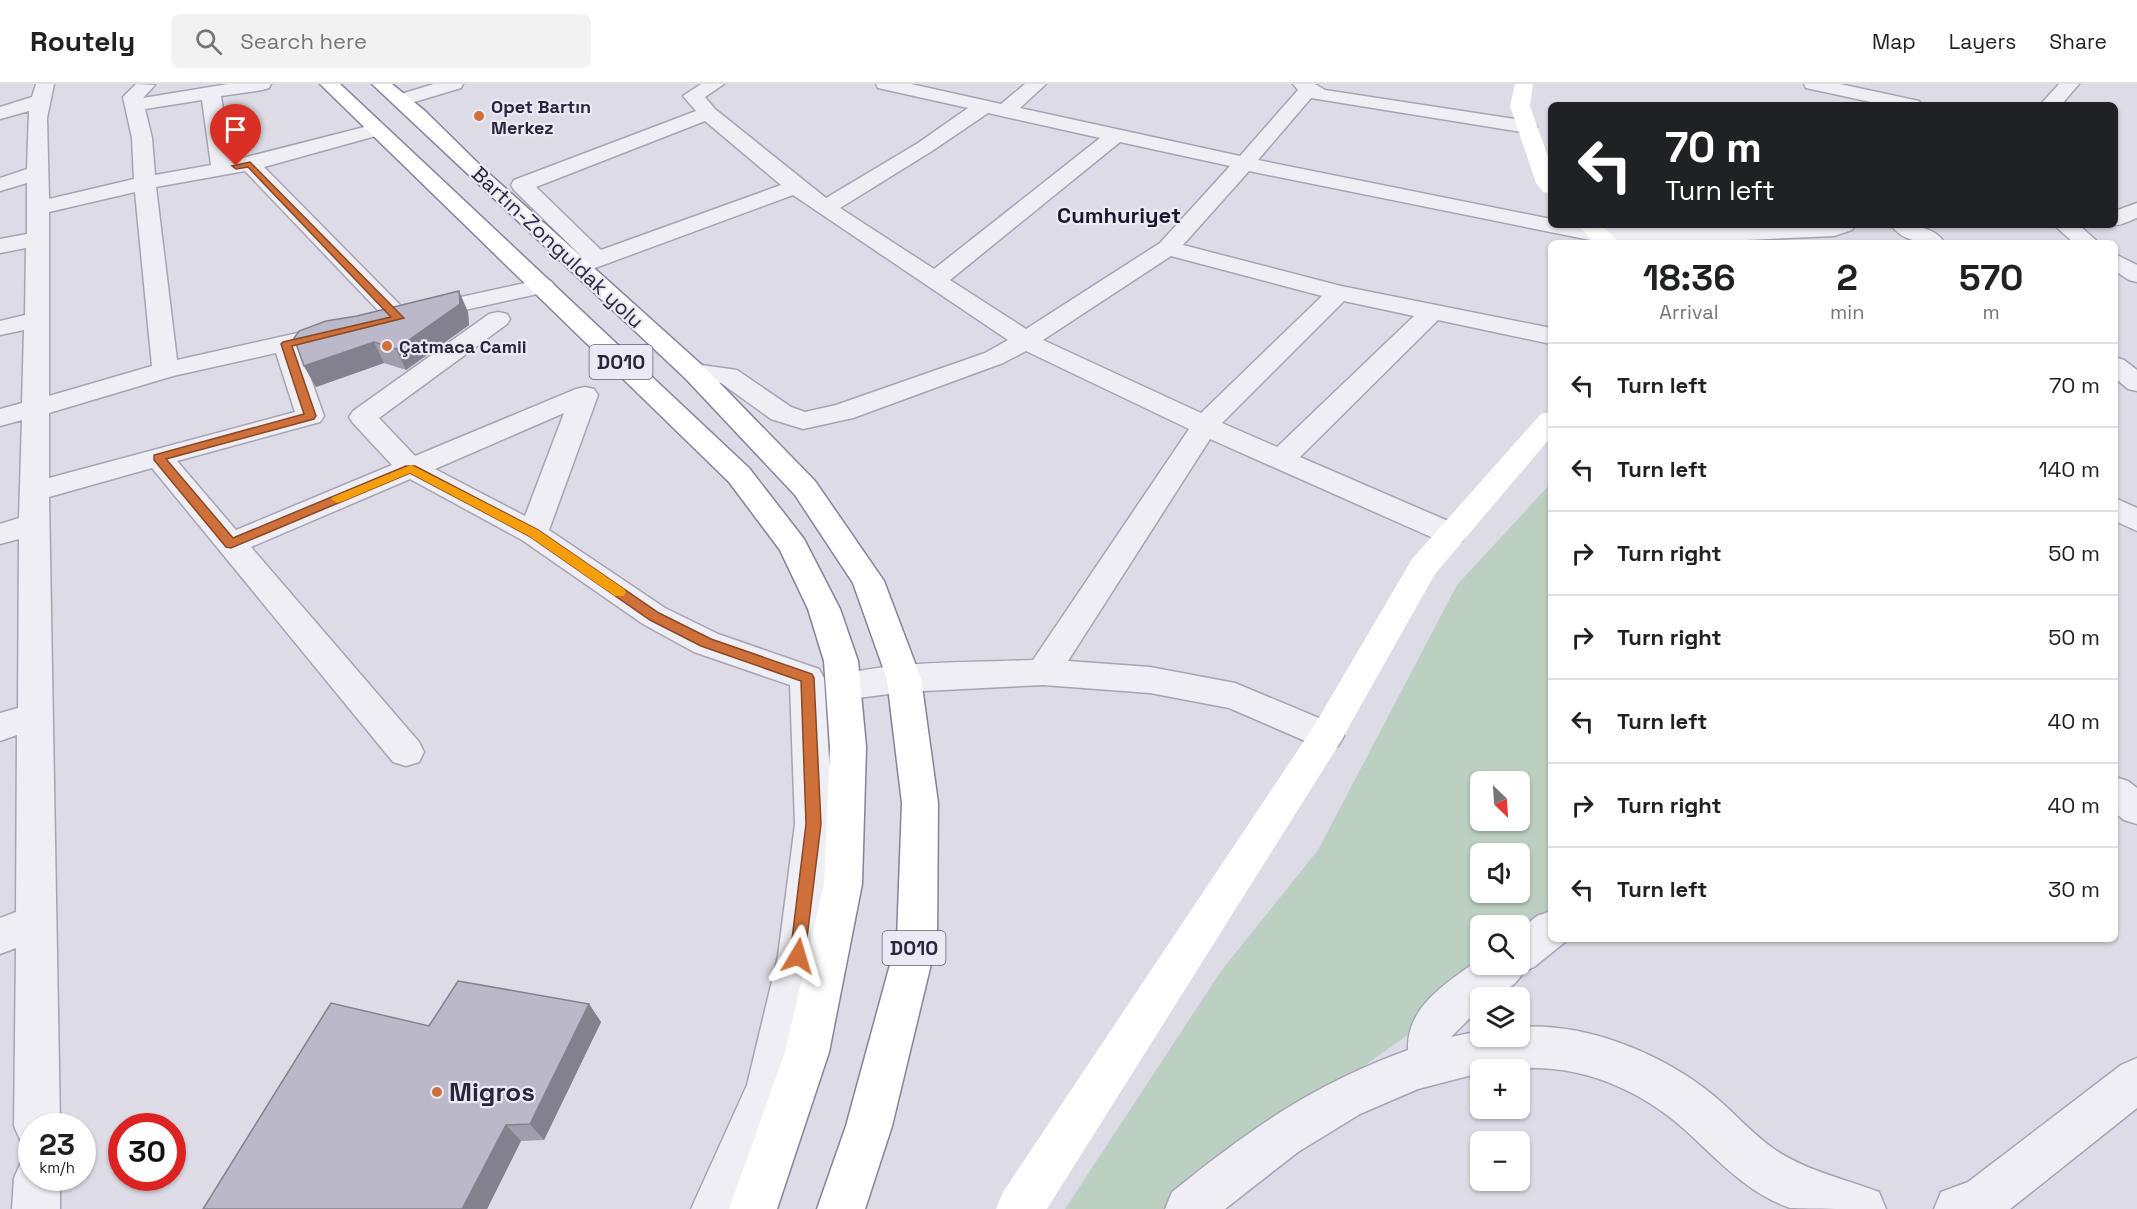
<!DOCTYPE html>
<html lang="en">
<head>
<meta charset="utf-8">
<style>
	body { margin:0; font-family:"Space Grotesk",sans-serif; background:#f2f2f2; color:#202124; height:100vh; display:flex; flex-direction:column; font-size:22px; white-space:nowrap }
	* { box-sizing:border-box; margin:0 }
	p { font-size:20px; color:#757577 }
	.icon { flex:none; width:33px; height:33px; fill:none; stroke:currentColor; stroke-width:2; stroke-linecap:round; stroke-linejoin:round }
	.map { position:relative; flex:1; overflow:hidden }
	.details { position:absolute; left:1548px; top:156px; width:570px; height:702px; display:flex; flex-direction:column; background:#fff; border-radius:9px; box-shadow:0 2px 4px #0004 }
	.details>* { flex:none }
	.hud { position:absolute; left:1548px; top:18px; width:570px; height:126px; border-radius:9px; box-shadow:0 2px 4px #0004; background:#202124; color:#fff; overflow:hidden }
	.needle { width:39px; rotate:155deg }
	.buttons { position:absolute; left:1470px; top:687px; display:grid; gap:12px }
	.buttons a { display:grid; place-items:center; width:60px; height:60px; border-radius:9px; background:#fff; box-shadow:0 2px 4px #0004; font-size:30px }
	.speed { position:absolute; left:18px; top:1029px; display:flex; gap:12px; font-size:30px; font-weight:700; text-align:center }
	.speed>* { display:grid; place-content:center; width:78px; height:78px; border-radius:50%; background:#fff; box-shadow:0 2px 4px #0004; line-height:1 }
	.speed small { font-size:15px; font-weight:400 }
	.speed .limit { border:9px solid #d22; background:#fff; color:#111 }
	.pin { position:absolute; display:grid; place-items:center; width:51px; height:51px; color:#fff; margin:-62px -26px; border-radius:50% 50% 50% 0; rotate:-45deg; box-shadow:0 0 6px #0007 }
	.pin .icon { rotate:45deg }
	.me { position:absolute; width:66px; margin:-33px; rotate:7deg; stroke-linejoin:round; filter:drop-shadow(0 0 4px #0008) }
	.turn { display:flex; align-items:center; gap:21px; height:126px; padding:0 18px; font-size:27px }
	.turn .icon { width:78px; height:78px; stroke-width:2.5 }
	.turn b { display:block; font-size:42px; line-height:51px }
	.eta { display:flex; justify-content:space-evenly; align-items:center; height:102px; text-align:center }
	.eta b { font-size:36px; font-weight:700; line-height:42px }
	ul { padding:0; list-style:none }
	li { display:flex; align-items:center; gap:18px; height:84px; padding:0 18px; border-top:2px solid #e0e0e0 }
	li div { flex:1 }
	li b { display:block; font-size:22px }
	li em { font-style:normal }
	header { display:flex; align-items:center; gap:36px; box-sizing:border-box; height:84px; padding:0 30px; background:#fff; border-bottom:2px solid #e0e0e0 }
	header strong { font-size:28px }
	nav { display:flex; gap:33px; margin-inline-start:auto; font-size:21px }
	.search { width:420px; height:54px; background:#f2f2f2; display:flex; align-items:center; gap:15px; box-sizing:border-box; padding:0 21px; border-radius:9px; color:#757577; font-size:22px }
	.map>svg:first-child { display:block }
</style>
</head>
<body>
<header>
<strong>Routely</strong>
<div class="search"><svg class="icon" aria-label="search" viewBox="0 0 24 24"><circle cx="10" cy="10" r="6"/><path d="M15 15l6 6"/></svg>Search here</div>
<nav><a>Map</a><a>Layers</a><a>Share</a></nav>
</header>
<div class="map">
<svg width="2137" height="1125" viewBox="0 0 2137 1125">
	<rect width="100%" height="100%" fill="#dcdbe6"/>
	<path fill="#bcd0c1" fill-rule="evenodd" d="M1551,399V837L1520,863V842H1480V880L1432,934L1283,1039L1172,1125H1065L1221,887L1318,766L1457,501ZM1480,698H1520V736H1480ZM1480,770H1520V808H1480Z"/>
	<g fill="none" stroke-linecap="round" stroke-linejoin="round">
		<defs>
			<g id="minor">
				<path d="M36,0H54L47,34L49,115L134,95L132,54L123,13L136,0L155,1L143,14L228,0H271L269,4L262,6L221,12L231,77L376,40L383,42L386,46L383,50L264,83L408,229L411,224L543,195L551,197L555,202L551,207L420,236L411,234L408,239L399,241L390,239L245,87L156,103L177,276L338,240L347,243L351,248L347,253L300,264L324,332L320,338L177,377L236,446L392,381L353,339L349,333L353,327L489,230L498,228L507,230L510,235L507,240L379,334L415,372L576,305L585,303L594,305L598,311L549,446L665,524L718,550L819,585L824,594L833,740L818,872L790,1003L739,1125H691L747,1001L778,872L795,740L790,601L694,568L643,540L522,456L410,395L251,463L419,658L424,668L419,678L406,682L393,678L152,384L49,413L60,1042H32V1062L21,1058L14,1042L16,864L0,870V834L16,828L17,651L0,657V629L18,624L19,455L0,460V440L19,434L22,336L0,342V325L22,319L24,246L0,251V237L25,231L26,164L0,169V155L27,150V99L0,107V94L27,85L29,27L0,35V23L32,13ZM202,16L211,81L155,91L152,54L145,25ZM135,108L152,282L49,312V128ZM276,269L295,328L49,394V329L173,292ZM564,329L525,432L435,385Z"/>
				<path d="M434,0H463L461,4L411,19L404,17L401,13L404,9Z"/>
				<path d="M701,0H724L705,13L715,25L826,114L918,59L968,24L878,4L876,0H911L1001,20L1025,0H1046L1020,24L1240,72L1298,6L1293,0H1315L1325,6L1527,37L1534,39L1537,43L1534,47L1527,49L1311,14L1258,76L1551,135V141H1584L1600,144L1855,141L1852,146L1834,152L1723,157L1600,158L1249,87L1183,161L1341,202L1551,244V260L1438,236L1300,373L1462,443L1466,450L1462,457L1451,460L1440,457L1210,355L1068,577L1150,583L1235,599L1338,642L1344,652L1338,662L1326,666L1229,624L1150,609L1043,601L904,608L843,616L831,612L826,603L831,594C887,576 973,579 1033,576L1189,345L1026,267L1003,279L853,334L803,345L771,335L721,299L685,294L681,288L685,282L694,280L737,286L791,323L805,328L836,321L985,269L1008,256L793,111L587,187L579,189L571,187L567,182L571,177L582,173L514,106L511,101L514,96L696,27L683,12ZM988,29L1100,54L934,185L840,124L932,67ZM705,37L781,101L601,166L536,103ZM1120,58L1230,82L1160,159L1026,245L950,196ZM1171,172L1322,212L1201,329L1043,256ZM1344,217L1414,232L1277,363L1222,339Z"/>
				<path d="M1804,0H1840L1919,17L1922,21H1885L1806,4Z"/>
				<path d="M2059,0H2079L2061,21H2040Z"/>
				<path d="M2137,119V134C2129,137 2121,142 2112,141H2115V127Z"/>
				<path d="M1891,141C1910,141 1933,141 1945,159C1926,159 1903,159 1891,141Z"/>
				<path d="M2054,141H2079L2099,159H2074Z"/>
				<path d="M2115,170L2137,181V198L2129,196L2115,187Z"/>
				<path d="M2115,273L2124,276L2137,286V307L2128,305L2115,294Z"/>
				<path d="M2115,414L2137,424V447L2115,437Z"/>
				<path d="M2115,693L2128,697L2137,704V740L2124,736L2115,729Z"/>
				<path d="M1551,827V855H1566L1565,858L1534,883L1523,888C1516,903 1496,914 1480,914V924L1451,953L1480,947V952H1520V943C1583,939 1653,966 1704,1004C1730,1023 1750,1049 1777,1067C1810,1088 1843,1094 1879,1108L1886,1125C1865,1125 1806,1125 1790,1124C1747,1109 1717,1075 1684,1045C1643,1008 1587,983 1531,984C1514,984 1497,986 1480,986V989L1418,1005L1360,1030L1298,1068L1225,1125H1165L1172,1108C1250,1045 1312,1001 1408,966C1406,922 1449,897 1480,875V880H1520V846L1537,832Z"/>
				<path d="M2137,974V1024L2024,1114L2010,1125H1934L1941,1108L1968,1098L2121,981Z"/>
				<path d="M32,1073V1094H60V1125H12L14,1094L21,1078Z"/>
			</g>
			<g id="trunk">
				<path d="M320,0H340L749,384L804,455L840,525L858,577L866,663L862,800L829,968L777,1125H729L785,968L824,800L830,663L824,577L808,525L780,466L729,398Z"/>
				<path d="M372,0H392L425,27L484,85L703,282L815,397L884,497L921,595L938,719L937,855L892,1042L865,1125H817L846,1042L897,855L902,719L887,595L853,499L795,411L685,294Z"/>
			</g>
		</defs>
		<use href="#minor" stroke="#a6a4b3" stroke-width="3"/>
		<use href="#trunk" stroke="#85829c" stroke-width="3"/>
		<use href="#minor" fill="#efeef4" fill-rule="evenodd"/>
		<g fill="#fff" fill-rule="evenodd">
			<path d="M1515,0H1533L1530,22L1551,81V109L1543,108L1536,99L1510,22Z"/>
			<path d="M1578,141H1602L1619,159H1595Z"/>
			<path d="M1551,328V353L1435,490L1338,662L1047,1125H996L1003,1108L1314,642L1412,475L1541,330Z"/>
		</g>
		<use href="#trunk" fill="#fff" fill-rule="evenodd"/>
	</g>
	<g fill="#a09ead">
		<path d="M468,228L469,241L406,286L384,279L316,303L304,282L294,254Z"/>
		<path d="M589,920L601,938L544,1056L521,1057L487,1125H203L429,942Z"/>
	</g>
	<g fill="#82818d">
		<path d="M459,207L468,228L469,241L406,286L396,265Z"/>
		<path d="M374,258L384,279L316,303L304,282Z"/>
		<path d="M589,920L601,938L544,1056L530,1040Z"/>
		<path d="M506,1041L521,1057L487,1125H462Z"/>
	</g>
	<g fill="#bab8c9" stroke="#82818d" stroke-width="1.5">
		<path d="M459,207L460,220L396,265L374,258L304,282L294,254L299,247L326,237L357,232Z"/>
		<path d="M458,897L589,920L530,1040L506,1041L462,1125H203L331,919L429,942Z"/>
	</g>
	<path fill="#cf703b" stroke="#874926" stroke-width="1.5" d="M250,78L404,234L292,262L316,332L314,335L166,375L233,454L406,382H415L538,446L659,529L711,555L812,590L814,594L821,740L804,878L798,880L792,878L790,872L806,740L801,597L701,562L650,536L529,452L410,389L231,464L226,463L154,376V371L304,330L281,260L283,258L391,233L248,83L236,85L232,82Z"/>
	<path fill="#f59e0b" d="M411,381L538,446L624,505L626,508L624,512H615L529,452L410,389L341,418L337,419L331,415L333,413Z"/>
	<g fill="#cf703b" stroke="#ebeaf4" stroke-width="2">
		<circle cx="479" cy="32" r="6"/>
		<circle cx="387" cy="262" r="6"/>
		<circle cx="437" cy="1008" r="6"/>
	</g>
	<g text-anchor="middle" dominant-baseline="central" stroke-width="4.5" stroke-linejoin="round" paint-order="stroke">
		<g font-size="18" font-weight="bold" fill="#28253c" stroke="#ebeaf4" text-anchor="start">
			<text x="491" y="22">Opet Bartın<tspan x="491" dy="21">Merkez</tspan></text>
			<text x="399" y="262">Çatmaca Camii</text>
		</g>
		<g fill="#ebeaf4" stroke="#626073" stroke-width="1.5">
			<rect x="589.5" y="261" width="63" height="34" rx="4.5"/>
			<rect x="882.5" y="847" width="63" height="34" rx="4.5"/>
		</g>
		<g font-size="20" font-weight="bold" fill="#28253c">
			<text x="621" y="278">D010</text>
			<text x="914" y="864">D010</text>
		</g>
		<g font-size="21" fill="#28253c" stroke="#ebeaf4">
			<text transform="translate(558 163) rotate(43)">Bartın-Zonguldak yolu</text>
		</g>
		<g font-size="22" font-weight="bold" fill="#1b172c" stroke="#ebeaf4">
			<text x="1119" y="131">Cumhuriyet</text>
		</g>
		<g font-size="26" font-weight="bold" fill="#28253c" stroke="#ebeaf4" text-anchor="start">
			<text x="449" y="1008">Migros</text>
		</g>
	</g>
</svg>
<div class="buttons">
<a><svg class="needle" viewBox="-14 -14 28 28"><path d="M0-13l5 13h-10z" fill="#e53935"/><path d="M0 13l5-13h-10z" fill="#757577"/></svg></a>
<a><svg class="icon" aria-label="sound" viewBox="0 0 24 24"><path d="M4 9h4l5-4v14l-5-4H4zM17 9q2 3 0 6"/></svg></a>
<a><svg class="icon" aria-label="search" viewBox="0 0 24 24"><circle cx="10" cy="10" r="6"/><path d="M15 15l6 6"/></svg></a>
<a><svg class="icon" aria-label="layers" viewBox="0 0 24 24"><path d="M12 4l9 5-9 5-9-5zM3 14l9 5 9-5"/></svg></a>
<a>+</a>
<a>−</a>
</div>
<div class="speed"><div>23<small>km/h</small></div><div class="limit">30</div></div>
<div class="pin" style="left:236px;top:82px;background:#d93025"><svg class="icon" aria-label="arrive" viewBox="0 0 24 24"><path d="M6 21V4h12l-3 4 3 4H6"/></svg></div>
<svg class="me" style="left:798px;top:872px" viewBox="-20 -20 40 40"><path d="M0-17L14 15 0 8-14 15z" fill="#cf703b" stroke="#fff" stroke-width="4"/></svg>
<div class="hud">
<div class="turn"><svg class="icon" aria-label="left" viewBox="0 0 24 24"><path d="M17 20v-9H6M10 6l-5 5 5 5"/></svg><div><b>70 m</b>Turn left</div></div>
</div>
<section class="details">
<div class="eta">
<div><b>18:36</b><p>Arrival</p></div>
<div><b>2</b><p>min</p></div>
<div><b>570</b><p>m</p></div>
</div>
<ul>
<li><svg class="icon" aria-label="left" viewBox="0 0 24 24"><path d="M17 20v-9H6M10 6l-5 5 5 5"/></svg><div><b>Turn left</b></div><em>70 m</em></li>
<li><svg class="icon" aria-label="left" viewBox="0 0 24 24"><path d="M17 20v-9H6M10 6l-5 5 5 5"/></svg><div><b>Turn left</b></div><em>140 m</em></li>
<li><svg class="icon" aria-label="right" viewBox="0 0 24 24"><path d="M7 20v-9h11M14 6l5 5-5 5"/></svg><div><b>Turn right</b></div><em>50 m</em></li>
<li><svg class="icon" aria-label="right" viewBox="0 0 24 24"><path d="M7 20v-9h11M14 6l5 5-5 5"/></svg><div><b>Turn right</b></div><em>50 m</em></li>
<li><svg class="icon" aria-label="left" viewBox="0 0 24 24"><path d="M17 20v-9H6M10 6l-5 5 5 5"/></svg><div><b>Turn left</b></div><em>40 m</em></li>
<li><svg class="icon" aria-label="right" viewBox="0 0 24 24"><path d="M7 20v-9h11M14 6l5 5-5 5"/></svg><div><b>Turn right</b></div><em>40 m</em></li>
<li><svg class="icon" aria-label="left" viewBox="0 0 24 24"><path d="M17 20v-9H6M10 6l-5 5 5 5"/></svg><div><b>Turn left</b></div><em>30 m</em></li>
</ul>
</section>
</div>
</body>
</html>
